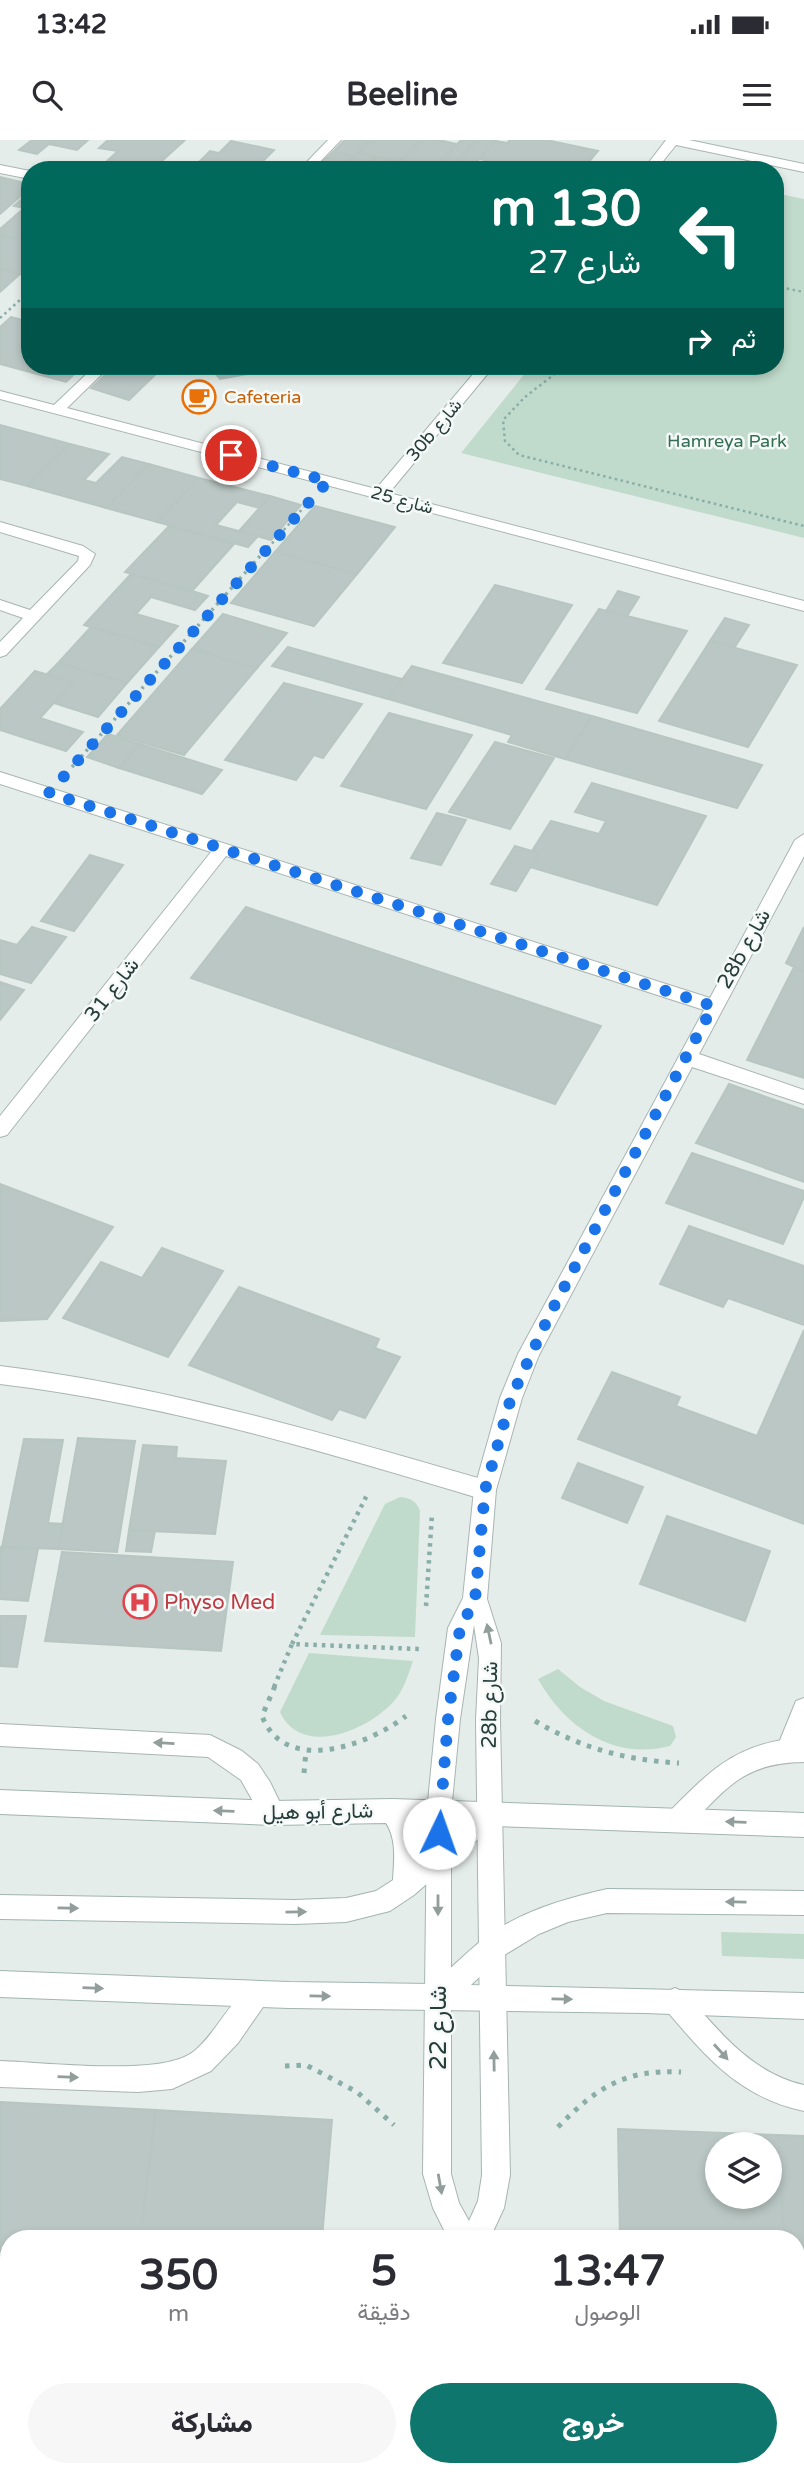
<!DOCTYPE html>
<html lang="ar">
<head>
<meta charset="utf-8">
<style>
	body { margin:0; font-family:"Varela Round",Vazirmatn,sans-serif; background:#f7f7f7; color:#2b2b33; direction:rtl; height:100vh; display:flex; flex-direction:column; font-size:26px; white-space:nowrap }
	* { box-sizing:border-box; margin:0 }
	p { font-size:23px; color:#7c7c81 }
	.icon { flex:none; width:38px; height:38px; fill:none; stroke:currentColor; stroke-width:2; stroke-linecap:round; stroke-linejoin:round }
	.map { position:relative; flex:1; overflow:hidden; direction:ltr }
	.side { position:absolute; left:0px; top:2090px; width:805px; height:247px; display:flex; flex-direction:column; background:#fff; border-radius:28px 28px 0 0; box-shadow:0 4px 10px #0003; direction:rtl }
	.side>* { flex:none }
	.hud { position:absolute; left:21px; top:21px; width:763px; height:214px; border-radius:28px; box-shadow:0 4px 10px #0003; direction:rtl; background:#00695c; color:#fff; overflow:hidden }
	.fabs { position:absolute; left:705px; top:1992px; display:grid; gap:14px }
	.fabs a { display:grid; place-items:center; width:77px; height:77px; border-radius:50%; background:#fff; box-shadow:0 4px 10px #0003; font-size:35px }
	.pin { position:absolute; display:grid; place-items:center; width:60px; height:60px; color:#fff; margin:-30px; border:4px solid #fff; border-radius:50%; box-shadow:0 2px 7px #0007 }
	.me { position:absolute; width:77px; margin:-38px; rotate:3deg; stroke-linejoin:round; filter:drop-shadow(0 0 5px #0008) }
	.turn { display:flex; align-items:center; gap:24px; height:147px; padding:0 28px; font-size:32px }
	.turn .icon { width:91px; height:91px; stroke-width:2.5 }
	.turn b { display:block; font-size:49px; line-height:60px }
	.then { display:flex; align-items:center; height:66px; padding:0 28px; background:#0003; gap:14px; font-size:26px }
	.eta { display:flex; justify-content:space-evenly; align-items:center; height:119px; text-align:center }
	.eta b { font-size:42px; font-weight:800; line-height:49px }
	.action { display:flex; gap:14px; margin-top:auto; padding:14px 28px }
	.action a { flex:1; height:80px; border-radius:42px; background:#0f766e; color:#fff; font-size:28px; font-weight:800; line-height:80px; text-align:center }
	.action a+a { background:#f7f7f7; color:#2b2b33 }
	.status { display:flex; justify-content:space-between; align-items:center; height:49px; padding:0 35px; background:#fff; direction:ltr }
	.status svg { height:19px; fill:currentColor }
	header { display:flex; justify-content:space-between; align-items:center; height:91px; padding:0 28px; background:#fff; font-size:32px; font-weight:800 }
	.map>svg:first-child { display:block }
</style>
</head>
<body>
<div class="status"><b>13:42</b><svg viewBox="0 0 49 12"><path d="M0 12V9h3v3zM5 12V6h3v6zM10 12V3h3v9zM15 12V0h3v12zM26 1h20v11H26zM47 4h2v5h-2z"/></svg></div>
<header><svg class="icon" aria-label="menu" viewBox="0 0 24 24"><path d="M4 6h16M4 12h16M4 18h16"/></svg>Beeline<svg class="icon" aria-label="search" viewBox="0 0 24 24"><circle cx="10" cy="10" r="6"/><path d="M15 15l6 6"/></svg></header>
<div class="map">
<svg width="804" height="2335" viewBox="0 0 804 2335">
	<rect width="100%" height="100%" fill="#e5edea"/>
	<g fill="#c0dbcc">
		<path d="M775,53L804,59V398L461,313L531,226H775Z"/>
		<path d="M400,1357C411,1358 416,1361 420,1371L415,1497L320,1495L385,1364Z"/>
		<path d="M309,1513L413,1521C409,1532 405,1546 398,1556C374,1589 302,1620 280,1572Z"/>
		<path d="M558,1529L580,1547L604,1561L673,1586L676,1597L670,1606C613,1621 565,1587 538,1539Z"/>
		<path d="M721,1792L804,1794V1819L722,1816Z"/>
	</g>
	<g fill="#bac7c4" stroke="#b8c6c2" stroke-width="2" fill-rule="evenodd">
		<path d="M32,0H88L77,10L49,4L37,14L19,10Z"/>
		<path d="M108,0H185L152,30H137L105,23L118,11L99,8Z"/>
		<path d="M345,0H371L354,17L333,12Z"/>
		<path d="M371,0H421L400,22L358,13Z"/>
		<path d="M421,0H439L457,4L432,30H406L411,24L400,22Z"/>
		<path d="M461,0H477L448,30H432Z"/>
		<path d="M477,0H497L469,30H448Z"/>
		<path d="M510,0H546L598,11L582,30H529L479,19L496,1L507,3Z"/>
		<path d="M231,1L274,10L254,30H191L210,11L219,13Z"/>
		<path d="M333,12L354,17L341,30L319,25Z"/>
		<path d="M358,13L377,17L364,30H341Z"/>
		<path d="M377,17L400,22L411,24L406,30H364Z"/>
		<path d="M0,37L30,44V48L0,74Z"/>
		<path d="M30,52V69L14,66Z"/>
		<path d="M23,69L30,71V102L0,95V89Z"/>
		<path d="M0,95L30,102V126L20,134L0,129Z"/>
		<path d="M0,129L20,134L0,152Z"/>
		<path d="M11,177L30,182V226H83L66,242L0,224V187Z"/>
		<path d="M115,226H164L129,260L91,248Z"/>
		<path d="M209,226H292L220,239Z"/>
		<path d="M0,285L70,304L27,346L0,339Z"/>
		<path d="M70,304L109,314L84,340L96,343L122,317L149,324L106,368L27,346Z"/>
		<path d="M149,324L199,338L157,382L106,368Z"/>
		<path d="M199,338L270,356L260,368L237,362L216,385L258,396L248,407L157,382Z"/>
		<path d="M270,356L301,365L271,400L239,391Z"/>
		<path d="M315,366L395,387L357,434L275,412Z"/>
		<path d="M169,386L234,404L192,451L125,432Z"/>
		<path d="M275,412L357,434L314,486L231,463Z"/>
		<path d="M131,434L192,451L208,456L195,470L151,457L136,474L178,486L159,507L84,485Z"/>
		<path d="M495,445L572,465L522,543L443,523Z"/>
		<path d="M618,451L639,457L627,476L606,471Z"/>
		<path d="M599,469L687,491L637,573L546,549Z"/>
		<path d="M223,474L287,493L257,528L192,509Z"/>
		<path d="M725,478L749,485L734,508L710,501Z"/>
		<path d="M91,487L159,507L127,543L58,523Z"/>
		<path d="M710,501L797,525L748,607L659,581Z"/>
		<path d="M288,507L402,539L388,559L272,526Z"/>
		<path d="M192,509L257,528L184,615L117,595Z"/>
		<path d="M58,523L127,543L98,577L54,563L73,542L47,534Z"/>
		<path d="M412,526L592,576L565,619L508,602L512,595L388,559Z"/>
		<path d="M35,531L73,542L40,578L83,592L66,611L0,590V569Z"/>
		<path d="M284,543L362,564L323,618L314,615L296,640L225,620Z"/>
		<path d="M389,573L472,595L426,669L341,646Z"/>
		<path d="M592,576L762,625L737,668L565,619Z"/>
		<path d="M108,594L140,604L119,628L87,617Z"/>
		<path d="M495,602L554,618L510,689L449,672Z"/>
		<path d="M140,604L222,630L202,654L119,628Z"/>
		<path d="M592,643L706,676L657,765L530,727L539,713L532,711L551,681L599,694L606,681L575,672Z"/>
		<path d="M437,673L466,680L441,725L411,718Z"/>
		<path d="M515,706L539,713L516,751L491,744Z"/>
		<path d="M90,715L123,725L74,791L41,781Z"/>
		<path d="M246,767L601,886L555,964L191,838Z"/>
		<path d="M32,787L66,797L31,843L0,834V800L17,805Z"/>
		<path d="M804,787V832L786,823Z"/>
		<path d="M793,829L804,832V938L747,920Z"/>
		<path d="M0,842L24,850L0,880Z"/>
		<path d="M729,944L804,970V1042L696,1003Z"/>
		<path d="M692,1013L804,1051V1057L783,1104L666,1063Z"/>
		<path d="M0,1044L113,1087L47,1179L0,1181Z"/>
		<path d="M689,1086L804,1126V1185L728,1158L723,1167L660,1144Z"/>
		<path d="M162,1108L223,1131L168,1217L63,1178L101,1122L142,1138Z"/>
		<path d="M239,1147L379,1199L375,1208L400,1217L365,1278L339,1269L332,1280L189,1225Z"/>
		<path d="M804,1190V1384L578,1299L612,1232L680,1257L676,1266L757,1296Z"/>
		<path d="M78,1298L135,1301L117,1412L58,1409Z"/>
		<path d="M24,1299L63,1300L48,1383L63,1384L58,1409L2,1407Z"/>
		<path d="M143,1305L177,1307L176,1318L226,1321L215,1394L129,1390Z"/>
		<path d="M578,1323L643,1347L627,1383L562,1358Z"/>
		<path d="M667,1376L770,1411L745,1481L640,1444Z"/>
		<path d="M129,1390L155,1391L151,1412L126,1411Z"/>
		<path d="M1,1407L38,1409L28,1461L0,1459Z"/>
		<path d="M62,1412L233,1422L221,1511L45,1501Z"/>
		<path d="M0,1476H26L17,1527L0,1526Z"/>
		<path d="M0,1962L156,1970L140,2098H9V2133L0,2132Z"/>
		<path d="M156,1970L332,1980L322,2098H140Z"/>
		<path d="M618,1989L778,1995L784,2098H620ZM718,2004H770V2056H718Z"/>
		<path d="M778,1995L804,1996V2166H796V2098H784Z"/>
		<path d="M0,2132L9,2133V2214H0Z"/>
		<path d="M796,2166H804V2335H799L796,2296Z"/>
		<path d="M0,2244H9V2322L0,2321Z"/>
		<path d="M796,2296L799,2335H625L624,2328H796Z"/>
		<path d="M0,2321L9,2322V2328H81L80,2335H0Z"/>
		<path d="M112,2328H326L325,2335H214Z"/>
		<path d="M106,2329H112L163,2332V2335H105Z"/>
	</g>
	<g fill="none" stroke-linecap="round" stroke-linejoin="round">
		<defs>
			<g id="lane">
				<path d="M0,25L30,31V39L0,33Z"/>
				<path d="M0,382L83,406L95,414L90,425L6,515L0,517V502L23,478L0,470V460L30,470L78,421L79,416L0,392Z"/>
				<path d="M0,1226C166,1246 325,1294 485,1340L493,1343L496,1350L493,1357L485,1360C325,1312 167,1264 0,1244Z"/>
				<path d="M782,1600H804V1622C743,1623 728,1647 688,1687L679,1691L670,1687L667,1679L670,1671C706,1635 730,1609 782,1600Z"/>
				<path d="M675,1848L684,1852C719,1891 751,1933 804,1945V1971C739,1957 707,1918 666,1870L662,1861L666,1852Z"/>
				<rect x="325" y="2328" width="30" height="7"/>
				<rect x="567" y="2328" width="30" height="7"/>
			</g>
			<g id="street">
				<path d="M328,0H341L312,30H299Z"/>
				<path d="M666,0H689L804,24V32L676,5L656,30H643Z"/>
				<path d="M95,226H110L67,268L376,349L480,226H494L389,353L804,461V471L0,259V251L54,265Z"/>
				<path d="M0,632L710,858L795,700L804,694V716L699,914L804,950V964L692,927L539,1215L522,1258L496,1350L487,1459L501,1503L500,1580L510,2035L504,2068L490,2098H448L433,2068L423,2034L427,1672L436,1579L448,1488L463,1458L474,1350L500,1258L518,1214L704,870L226,716L7,995L0,997V976L211,712L0,644ZM474,1485L479,1518L476,1580L482,2035L478,2061L469,2081L459,2063L451,2034V1672L460,1579Z"/>
				<path d="M804,1558V1600L797,1618L788,1621L779,1618L776,1610L796,1561Z"/>
				<path d="M0,1584L210,1595L242,1611L258,1624L270,1642L285,1673L282,1681L273,1685L264,1681L241,1640L208,1617L0,1606Z"/>
				<path d="M259,1841L268,1845L272,1854L238,1903L211,1931L172,1949L138,1952L0,1947V1921C43,1922 161,1937 193,1912C217,1894 234,1851 259,1841Z"/>
				<rect x="450" y="2328" width="30" height="7"/>
			</g>
			<g id="secondary">
				<path d="M0,1650L273,1661L393,1659L804,1673V1697L493,1686L414,1755L390,1771L346,1782L295,1784L0,1779V1755L295,1760L346,1758L376,1751L393,1740C394,1720 397,1700 386,1683L273,1685L0,1674ZM413,1683L458,1685L419,1718L418,1698Z"/>
				<path d="M607,1749L804,1751V1775L607,1773L568,1782L539,1794L501,1817L471,1845L804,1853V1879L645,1873L289,1868L0,1857V1831L289,1842L433,1844C449,1830 465,1814 482,1800C518,1772 563,1759 607,1749Z"/>
			</g>
		</defs>
		<use href="#lane" stroke="#a8b5b2" stroke-width="2"/>
		<use href="#street" stroke="#a8b5b2" stroke-width="2"/>
		<use href="#secondary" stroke="#a1b4b0" stroke-width="2"/>
		<g stroke="#89ada7" stroke-width="2.5" stroke-dasharray="2.5 3.5" stroke-linecap="butt">
			<path d="M775,146L804,152"/>
			<path d="M0,178L30,151"/>
			<path d="M565,226L525,257L503,280L505,301L519,315L804,386"/>
			<path d="M268,408L304,367"/>
		</g>
		<path stroke="#89ada7" stroke-width="3.5" stroke-dasharray="2.5 4.5" stroke-linecap="butt" d="M72,627L269,406"/>
		<g stroke="#89ada7" stroke-width="4.5" stroke-dasharray="3.5 5" stroke-linecap="butt">
			<path d="M426,1466L432,1374"/>
			<path d="M292,1504L367,1355"/>
			<path d="M274,1547L292,1504L419,1509"/>
		</g>
		<g stroke="#89ada7" stroke-width="5" stroke-dasharray="4.5 7" stroke-linecap="butt">
			<path d="M275,1546L262,1576C285,1636 369,1605 406,1576"/>
			<path d="M535,1581C581,1608 625,1620 679,1623"/>
			<path d="M304,1633L306,1611"/>
			<path d="M285,1926L306,1925L357,1952L394,1985"/>
			<path d="M558,1987C596,1948 625,1929 681,1932"/>
		</g>
		<use href="#lane" fill="#fff" fill-rule="evenodd"/>
		<use href="#street" fill="#fff" fill-rule="evenodd"/>
		<use href="#secondary" fill="#fff" fill-rule="evenodd"/>
	</g>
	<defs><path id="oneway-solid" d="M-6-.8H1V-3.2L6.5 0L1 3.2V.8H-6Z" transform="scale(1.75)"/></defs>
	<g fill="#929e9c">
		<use href="#oneway-solid" transform="translate(489 1494) rotate(-102)"/>
		<use href="#oneway-solid" transform="translate(164 1603) rotate(-177)"/>
		<use href="#oneway-solid" transform="translate(224 1671) rotate(-178)"/>
		<use href="#oneway-solid" transform="translate(736 1682) rotate(-178)"/>
		<use href="#oneway-solid" transform="translate(736 1762) rotate(-179)"/>
		<use href="#oneway-solid" transform="translate(438 1765) rotate(90)"/>
		<use href="#oneway-solid" transform="translate(68 1768) rotate(1)"/>
		<use href="#oneway-solid" transform="translate(296 1772) rotate(-1)"/>
		<use href="#oneway-solid" transform="translate(93 1848) rotate(2)"/>
		<use href="#oneway-solid" transform="translate(320 1856) rotate(1)"/>
		<use href="#oneway-solid" transform="translate(562 1859) rotate(1)"/>
		<use href="#oneway-solid" transform="translate(721 1912) rotate(48)"/>
		<use href="#oneway-solid" transform="translate(494 1921) rotate(-91)"/>
		<use href="#oneway-solid" transform="translate(68 1937) rotate(2)"/>
		<use href="#oneway-solid" transform="translate(440 2044) rotate(80)"/>
	</g>
	<g fill="none" stroke-linecap="round" stroke-linejoin="round">
		<path stroke="#1a73e8" stroke-width="12" stroke-dasharray="0 21.6" d="M231,315L328,341L49,653L713,866L550,1174L511,1258L485,1350L475,1460L460,1488L448,1579L439,1693"/>
	</g>
	<defs>
		<symbol id="cafe-ring" viewBox="-11 -11 22 22"><circle r="9.5" fill="#f5f9f8" stroke="#e8710a" stroke-width="1.5"/><path d="M-5.5-4.5H6V0H3Q3 3.5 0 3.5H-2.5Q-5.5 3.5-5.5 0ZM3-3.2v2h1.7v-2ZM-6 4.5H4V6H-6Z" fill="#e8710a"/></symbol>
		<symbol id="hospital-ring" viewBox="-11 -11 22 22"><circle r="9.5" fill="#f5f9f8" stroke="#e0444e" stroke-width="1.5"/><path d="M-5-5h3v3.5h4V-5h3V5h-3V1.5h-4V5h-3Z" fill="#e0444e"/></symbol>
	</defs>
	<g fill-rule="evenodd">
		<use href="#cafe-ring" x="180" y="238" width="38" height="38"/>
		<use href="#hospital-ring" x="121" y="1443" width="38" height="38"/>
	</g>
	<g text-anchor="middle" dominant-baseline="central" stroke-width="5" stroke-linejoin="round" paint-order="stroke">
		<g font-size="18" fill="#c56008" stroke="#f5f9f8" text-anchor="start">
			<text x="224" y="257">Cafeteria</text>
		</g>
		<g font-size="18" fill="#263d3a" stroke="#f5f9f8">
			<text transform="translate(434 290) rotate(-50)">30b شارع</text>
			<text transform="translate(402 360) rotate(15)">شارع 25</text>
		</g>
		<g font-size="18" fill="#346f54" stroke="#f5f9f8">
			<text x="727" y="301">Hamreya Park</text>
		</g>
		<g font-size="21" fill="#263d3a" stroke="#f5f9f8">
			<text transform="translate(744 809) rotate(-61)">28b شارع</text>
			<text transform="translate(112 850) rotate(-52)">شارع 31</text>
			<text transform="translate(490 1565) rotate(-89)">28b شارع</text>
			<text transform="translate(318 1672) rotate(-1)">شارع أبو هيل</text>
		</g>
		<g font-size="21" fill="#be3a42" stroke="#f5f9f8" text-anchor="start">
			<text x="164" y="1462">Physo Med</text>
		</g>
		<g font-size="24" fill="#263d3a" stroke="#f5f9f8">
			<text transform="translate(438 1888) rotate(-90)">شارع 22</text>
		</g>
	</g>
</svg>
<div class="fabs">
<a><svg class="icon" aria-label="layers" viewBox="0 0 24 24"><path d="M12 4l9 5-9 5-9-5zM3 14l9 5 9-5"/></svg></a>
</div>
<div class="pin" style="left:231px;top:315px;background:#d93025"><svg class="icon" aria-label="arrive" viewBox="0 0 24 24"><path d="M6 21V4h12l-3 4 3 4H6"/></svg></div>
<svg class="me" style="left:439px;top:1693px" viewBox="-20 -20 40 40"><circle r="19" fill="#fff"/><path d="M0-13L10 11 0 6-10 11z" fill="#1a73e8"/></svg>
<div class="hud">
<div class="turn"><svg class="icon" aria-label="left" viewBox="0 0 24 24"><path d="M17 20v-9H6M10 6l-5 5 5 5"/></svg><div><b>130 m</b>شارع 27</div></div>
<div class="then">ثم<svg class="icon" aria-label="right" viewBox="0 0 24 24"><path d="M7 20v-9h11M14 6l5 5-5 5"/></svg></div>
</div>
<section class="side">
<div class="eta">
<div><b>13:47</b><p>الوصول</p></div>
<div><b>5</b><p>دقيقة</p></div>
<div><b>350</b><p>m</p></div>
</div>
<div class="action"><a>خروج</a><a>مشاركة</a></div>
</section>
</div>
</body>
</html>
